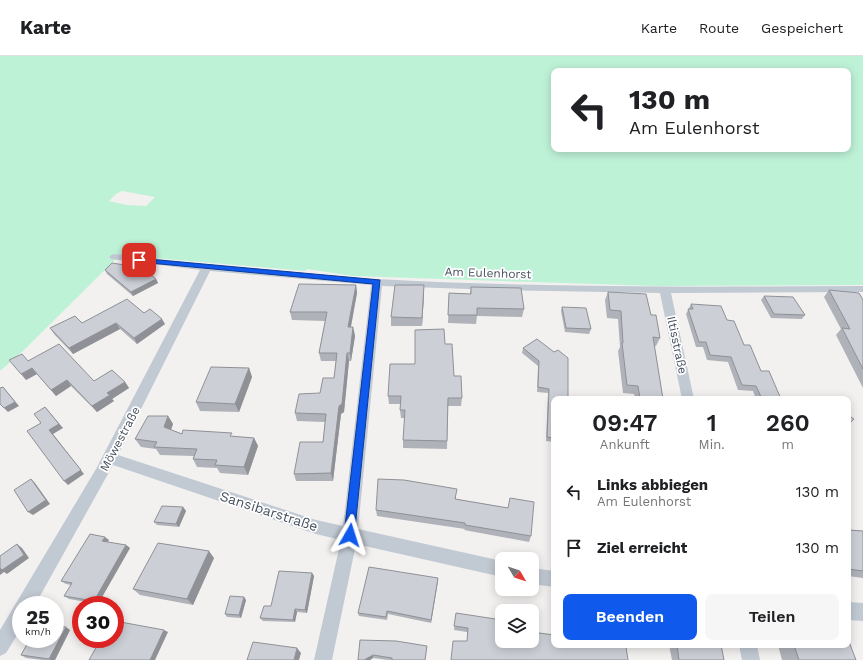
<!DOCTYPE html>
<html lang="de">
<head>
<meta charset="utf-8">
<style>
	body { margin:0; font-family:"Work Sans",sans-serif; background:#f6f6f6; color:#202124; height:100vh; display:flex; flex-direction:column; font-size:15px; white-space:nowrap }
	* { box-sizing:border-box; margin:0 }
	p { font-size:13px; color:#757577 }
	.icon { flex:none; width:22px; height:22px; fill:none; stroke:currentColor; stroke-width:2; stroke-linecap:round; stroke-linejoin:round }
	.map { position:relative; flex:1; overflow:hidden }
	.sheet { position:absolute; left:551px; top:340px; width:300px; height:252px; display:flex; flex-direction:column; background:#fff; border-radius:8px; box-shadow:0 2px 10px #0003 }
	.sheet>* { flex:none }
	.top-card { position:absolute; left:551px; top:12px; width:300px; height:84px; border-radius:8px; box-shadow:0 2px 10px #0003; background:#fff; color:#202124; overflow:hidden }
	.needle { width:26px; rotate:129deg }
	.fabs { position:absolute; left:495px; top:496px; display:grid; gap:8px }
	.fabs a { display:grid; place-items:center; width:44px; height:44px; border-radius:8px; background:#fff; box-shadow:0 2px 10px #0003; font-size:20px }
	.speed { position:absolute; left:12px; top:540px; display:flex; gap:8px; font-size:20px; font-weight:700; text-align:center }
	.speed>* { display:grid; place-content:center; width:52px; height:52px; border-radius:50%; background:#fff; box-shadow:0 2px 10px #0003; line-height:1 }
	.speed small { font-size:10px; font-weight:400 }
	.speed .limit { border:6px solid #d22; background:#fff; color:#111 }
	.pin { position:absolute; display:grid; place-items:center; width:34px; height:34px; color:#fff; margin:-17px; border-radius:8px; box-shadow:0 2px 6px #0006 }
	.me { position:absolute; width:44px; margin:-22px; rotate:6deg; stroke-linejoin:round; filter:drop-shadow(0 0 3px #0008) }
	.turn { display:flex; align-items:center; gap:14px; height:84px; padding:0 12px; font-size:18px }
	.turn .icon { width:52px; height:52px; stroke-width:2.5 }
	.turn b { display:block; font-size:28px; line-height:34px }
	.eta { display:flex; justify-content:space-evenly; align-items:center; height:68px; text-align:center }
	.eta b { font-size:24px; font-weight:600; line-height:28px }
	.button { display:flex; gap:8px; margin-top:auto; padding:8px 12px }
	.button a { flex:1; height:46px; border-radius:8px; background:#1059ed; color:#fff; font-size:16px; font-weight:600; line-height:46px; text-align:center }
	.button a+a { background:#f6f6f6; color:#202124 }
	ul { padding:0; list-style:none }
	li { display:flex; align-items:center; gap:12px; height:56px; padding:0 12px }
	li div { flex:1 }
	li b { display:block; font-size:15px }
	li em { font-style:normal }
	header { display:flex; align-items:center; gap:24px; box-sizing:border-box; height:56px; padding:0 20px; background:#fff; border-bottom:1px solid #e0e0e0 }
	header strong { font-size:19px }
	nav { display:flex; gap:22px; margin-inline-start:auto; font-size:14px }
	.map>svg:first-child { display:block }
</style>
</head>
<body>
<header>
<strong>Karte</strong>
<nav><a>Karte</a><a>Route</a><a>Gespeichert</a></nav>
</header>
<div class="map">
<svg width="863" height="604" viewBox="0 0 863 604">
	<rect width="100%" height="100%" fill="#f3f1f0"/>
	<path fill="#bef2d7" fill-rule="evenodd" d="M0,0H863V229L655,230L353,220L307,213L305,215L120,199L23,295L0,315ZM554,15H848V93H554ZM122,135L155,141L146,150L127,149L109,145L116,138Z"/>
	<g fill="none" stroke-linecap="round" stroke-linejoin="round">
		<g fill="#c1c9d3" fill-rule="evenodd">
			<path d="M114,198C201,208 289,218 377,223C539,232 701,231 863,230V236L671,237L694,343H682L660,237L498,234L382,230L358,473L502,505V521L356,488L332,604H314L341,484L316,478L113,409L35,549H21V573L6,597L0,600V574L96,413L200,214L111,203L109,201L111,199ZM210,215L371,229L343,470L316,464L118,399Z"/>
			<path d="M532,512L554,515V531L532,528Z"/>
			<path d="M848,546L863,547V565L848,564Z"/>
			<path d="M739,589H757L760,604H742Z"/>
		</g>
	</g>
	<g fill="#afb2b8">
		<path d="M131,210L156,223L158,227L133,240L107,218L105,214Z"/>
		<path d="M356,229L357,237L351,271H353L355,280L351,305H349L344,356L341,358L333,425H296L294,418L323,386L325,366L297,365L295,357L320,337L334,322L336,305H321L319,297L325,265L292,264L290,256Z"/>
		<path d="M424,229V238L422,270H391V261Z"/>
		<path d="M471,231L524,253L522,261L477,260L476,268L448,267L449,237L470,238Z"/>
		<path d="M829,234L863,244V332L836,279L841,273L824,241Z"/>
		<path d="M608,236L651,259L660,282L656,290H654L663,343H635L634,338L623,337L618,295L620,291L618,263L607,262L605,244Z"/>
		<path d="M764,240L805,259L802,263L771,262L761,244Z"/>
		<path d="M691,248L727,264L744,289L761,315L781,343H756L753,335L738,334L728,306L707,304L703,291H696L686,258Z"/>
		<path d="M562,251L591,273L589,278L565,276L561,255Z"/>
		<path d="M144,257L165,268L137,288L120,273L73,298L54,278L50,272Z"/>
		<path d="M537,283L554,343V386L546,385L548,337L537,336L538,310L522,297L523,292Z"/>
		<path d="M445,288L454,320L462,342L461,350H448L447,393L403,392V384L405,362H401L400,354L401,348H389L388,340L415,308Z"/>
		<path d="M28,305L94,325L125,326L129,332L112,343L114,345L97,356L71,330L56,340L37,318L26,324Z"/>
		<path d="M249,312L252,321L239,356L200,355L196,346Z"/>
		<path d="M168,360L173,368L171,374L182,378L254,382L258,390L248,419L220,417L217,412L197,411L193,403L194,400L160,399L156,393L141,391L135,383Z"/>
		<path d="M456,439V443L508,452L510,442L531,480L529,486L464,474L465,473L377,460L376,454Z"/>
		<path d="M183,451L186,455L179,471L157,469L154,466Z"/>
		<path d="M848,474L863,475V522L848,520Z"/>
		<path d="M109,484L108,486L126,489L130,492L98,548L69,543L64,540L71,529L66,528L61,525Z"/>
		<path d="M214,502L193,549L140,539L133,533Z"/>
		<path d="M312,517L314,520L307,557L297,556L295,566L263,565L260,562L271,550Z"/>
		<path d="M438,522L431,567L388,558L387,564L359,560L358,557Z"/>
		<path d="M244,541L246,544L241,562L227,561L225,558Z"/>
		<path d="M456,557L502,585H467V576L454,574Z"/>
		<path d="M70,574L55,604H42L26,602L21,599Z"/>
		<path d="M360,584L427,590L425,604H388L373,602L370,604H358Z"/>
		<path d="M669,589H721L724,604H672Z"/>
		<path d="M778,589H848L856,604H782Z"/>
	</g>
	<g fill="#8f9196">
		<path d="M156,223L158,227L133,240L131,236Z"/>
		<path d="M356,229L357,237L349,280L348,271Z"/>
		<path d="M424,229V238L422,270V262Z"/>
		<path d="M162,263L165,268L137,288L134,282Z"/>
		<path d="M116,267L120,273L73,298L69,292Z"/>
		<path d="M353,271L355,280L351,305L350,297Z"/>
		<path d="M347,297L349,305L344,356L341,358L333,425L331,417L339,350Z"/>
		<path d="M32,312L37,318L26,324L21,318Z"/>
		<path d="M249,312L252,321L239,356L235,348Z"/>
		<path d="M67,324L71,330L56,340L51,334Z"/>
		<path d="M125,326L129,332L112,343L114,345L97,356L92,350L107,337Z"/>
		<path d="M3,331L19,350L8,356L4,352Z"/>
		<path d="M45,351L63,372L53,378L84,418L68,429L64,425L49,374Z"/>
		<path d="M168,360L173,368L169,379L164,371Z"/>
		<path d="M254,382L258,390L248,419L244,411Z"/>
		<path d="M31,423L35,427L50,448L33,459L28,456Z"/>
		<path d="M183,451L186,455L179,471L176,468Z"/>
		<path d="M105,481L109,484L106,489L102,485Z"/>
		<path d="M17,488L22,492L29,502L7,518L4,516L0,519V512Z"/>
		<path d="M126,489L130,492L98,548L94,545Z"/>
		<path d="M209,495L214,502L193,549L187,543Z"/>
		<path d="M312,517L314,520L307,557L305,554Z"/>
		<path d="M438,522V525L431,567V564Z"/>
		<path d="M244,541L246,544L241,562L239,559Z"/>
		<path d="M295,553L297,556L295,566L293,564Z"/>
		<path d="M66,571L70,574L55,604H51L49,603Z"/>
		<path d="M164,574L168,576L155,604H150Z"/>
		<path d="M297,592L301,597L299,604H294Z"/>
		<path d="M373,599V602L370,604H364Z"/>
	</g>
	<g fill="#cccfd6" stroke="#8f9196">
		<path d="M112,207L131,210L136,207L156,223L131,236L105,214Z"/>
		<path d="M299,228L356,229L348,271H353L350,297H347L342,348L339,350L331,417L294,418L300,386H323L326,358L295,357L299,338L320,337L323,322H334L337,297H319L327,256H290Z"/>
		<path d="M395,229H424L422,262L391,261Z"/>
		<path d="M471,231L521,232L524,253L477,252V259H448L449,237L471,238Z"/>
		<path d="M829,234L859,237L863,244V313L842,272L850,273Z"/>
		<path d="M608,236L646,238L651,259H656L660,282L653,281L663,343H640L638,330L627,329L622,287H623L621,255L610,254Z"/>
		<path d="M764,240L793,241L805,259L774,258Z"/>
		<path d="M127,243L144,257L150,253L162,263L134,282L116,267L69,292L50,272L75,260L82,267Z"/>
		<path d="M691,248L721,250L727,264L734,265L744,289H750L761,315H769L781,343H762L756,330L742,329L731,301L710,299L706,286H699L688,253H693Z"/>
		<path d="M562,251L586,252L591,273L566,272Z"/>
		<path d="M444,273L445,288H452L454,320H461L462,342H448L447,385L403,384L405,354H400L401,340H388L390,308H415V274Z"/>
		<path d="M537,283L554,296L558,294L568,302V343H554V382L547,381L549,333L538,331L539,305L523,292Z"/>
		<path d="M59,288L94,325L112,314L125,326L107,337L110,339L92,350L67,324L51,334L32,312L21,318L9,304L22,298L28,305Z"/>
		<path d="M211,311L249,312L235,348L196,346Z"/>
		<path d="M3,331L15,346L4,352L0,348V332Z"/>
		<path d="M45,351L59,368L49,374L81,414L64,425L27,375L41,367L34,358Z"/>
		<path d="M848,359L854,363L848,369Z"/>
		<path d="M148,360H168L164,371L182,378L183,374L232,377L230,380L254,382L244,411L215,409L217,404L193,403L197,393L154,391L157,386L135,383Z"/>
		<path d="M31,423L46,444L28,456L14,434Z"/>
		<path d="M378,423L404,424L457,433L455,443L508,452L510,442L534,446L531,480L465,469V467L376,454Z"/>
		<path d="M162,450L183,451L176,468L154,466Z"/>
		<path d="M848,474L863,475V515L848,513Z"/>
		<path d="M90,478L105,481L102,485L126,489L94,545L64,540L72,527L61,525Z"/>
		<path d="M158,487L209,495L187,543L133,533Z"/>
		<path d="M17,488L24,499L2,514L0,512V500Z"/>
		<path d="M369,511L438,522L431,564L387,555L386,561L358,557Z"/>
		<path d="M279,515L312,517L305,554L295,553L293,564L260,562L264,550H271Z"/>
		<path d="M230,540L244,541L239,559L225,558Z"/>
		<path d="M456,557L502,564V585H532V576L554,579V589H616L626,591L628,604H451L453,585H467L468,572L454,570Z"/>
		<path d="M115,565L164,574L150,604H89L101,583H115Z"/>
		<path d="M55,570L66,571L49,603L21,599L30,583H55Z"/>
		<path d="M848,583L856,604H799L794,589H848Z"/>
		<path d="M360,584L396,585L427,590L425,604H392V602L373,599L364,604H358Z"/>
		<path d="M253,586L297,592L294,604H247Z"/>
		<path d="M677,589H721L724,604H679Z"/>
	</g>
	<path fill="#1059ed" stroke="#0a3a9a" d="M137,202L380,224L354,483L350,484L346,483L344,479L373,228L139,206H137Z"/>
	<g text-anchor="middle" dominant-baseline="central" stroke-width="3.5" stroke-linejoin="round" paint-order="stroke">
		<g font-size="12" fill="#47515f" stroke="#fff">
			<text transform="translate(488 217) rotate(2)">Am Eulenhorst</text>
			<text transform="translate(677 289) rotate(78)">Iltisstraße</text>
			<text transform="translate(120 383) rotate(-62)">Möwestraße</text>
		</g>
		<g font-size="14" fill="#47515f" stroke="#fff">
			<text transform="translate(269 455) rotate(18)">Sansibarstraße</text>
		</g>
	</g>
</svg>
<div class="fabs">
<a><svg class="needle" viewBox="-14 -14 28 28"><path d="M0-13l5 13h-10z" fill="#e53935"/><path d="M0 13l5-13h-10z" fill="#757577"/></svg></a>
<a><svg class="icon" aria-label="layers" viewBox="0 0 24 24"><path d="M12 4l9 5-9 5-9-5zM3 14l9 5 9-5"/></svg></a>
</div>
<div class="speed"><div>25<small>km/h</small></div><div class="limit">30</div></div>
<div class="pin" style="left:139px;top:204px;background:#d93025"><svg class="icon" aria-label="arrive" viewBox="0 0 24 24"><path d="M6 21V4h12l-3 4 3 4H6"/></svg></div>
<svg class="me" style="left:350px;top:479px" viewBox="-20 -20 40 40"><path d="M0-17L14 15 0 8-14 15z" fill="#1059ed" stroke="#fff" stroke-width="4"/></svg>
<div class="top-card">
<div class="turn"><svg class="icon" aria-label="left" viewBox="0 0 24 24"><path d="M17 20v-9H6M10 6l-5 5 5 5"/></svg><div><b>130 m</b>Am Eulenhorst</div></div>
</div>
<section class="sheet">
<div class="eta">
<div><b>09:47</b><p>Ankunft</p></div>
<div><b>1</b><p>Min.</p></div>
<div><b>260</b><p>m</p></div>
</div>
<ul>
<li><svg class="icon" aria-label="left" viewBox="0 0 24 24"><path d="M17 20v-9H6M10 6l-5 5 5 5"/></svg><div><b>Links abbiegen</b><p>Am Eulenhorst</p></div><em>130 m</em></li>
<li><svg class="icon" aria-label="arrive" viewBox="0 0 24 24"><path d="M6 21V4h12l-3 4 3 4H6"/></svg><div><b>Ziel erreicht</b></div><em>130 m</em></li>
</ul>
<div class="button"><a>Beenden</a><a>Teilen</a></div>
</section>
</div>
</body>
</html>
